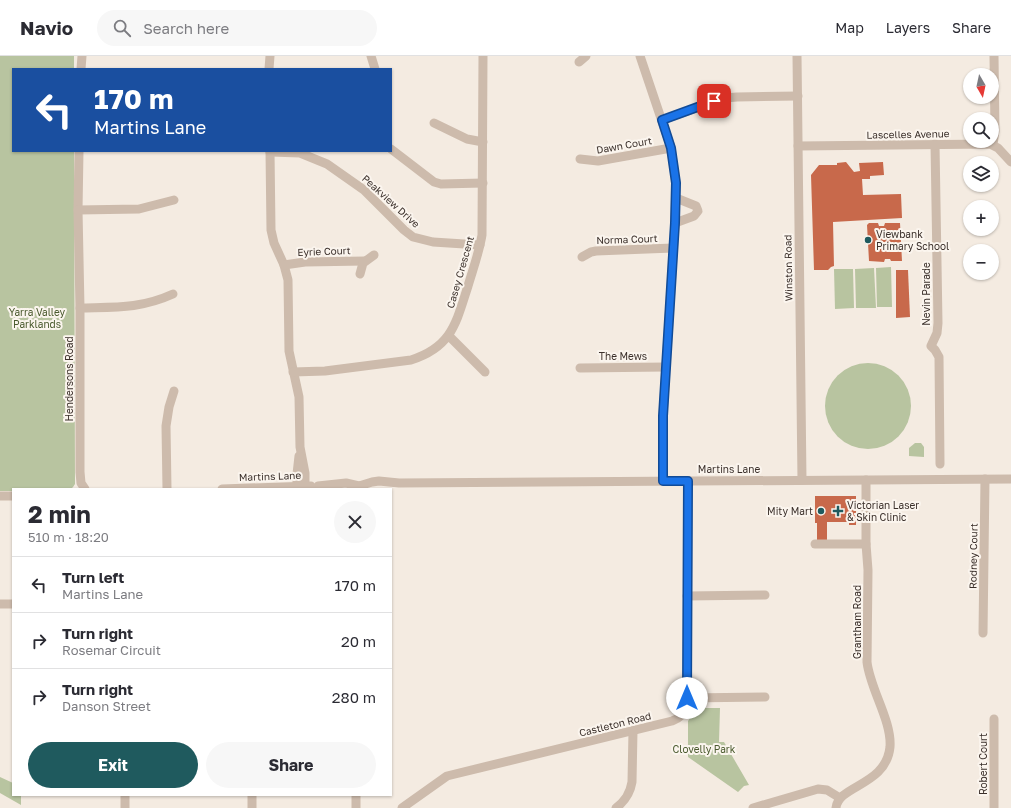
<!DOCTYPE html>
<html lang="en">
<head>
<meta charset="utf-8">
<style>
	body { margin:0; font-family:"Golos Text",sans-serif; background:#f7f7f7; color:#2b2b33; height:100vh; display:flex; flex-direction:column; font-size:15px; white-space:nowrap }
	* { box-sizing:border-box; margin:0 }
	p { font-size:13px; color:#7c7c81 }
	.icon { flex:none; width:22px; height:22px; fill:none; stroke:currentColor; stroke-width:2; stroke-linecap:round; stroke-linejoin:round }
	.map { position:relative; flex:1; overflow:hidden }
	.side { position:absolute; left:12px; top:432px; width:380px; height:308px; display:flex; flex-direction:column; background:#fff; border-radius:0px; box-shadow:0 1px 3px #0004 }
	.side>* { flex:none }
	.top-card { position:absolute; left:12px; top:12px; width:380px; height:84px; border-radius:0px; box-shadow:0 1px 3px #0004; background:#1a4fa0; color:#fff; overflow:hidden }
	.needle { width:26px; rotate:171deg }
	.fabs { position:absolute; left:963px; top:12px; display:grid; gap:8px }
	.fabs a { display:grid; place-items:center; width:36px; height:36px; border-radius:50%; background:#fff; box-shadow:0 1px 3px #0004; font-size:20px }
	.pin { position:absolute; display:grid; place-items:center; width:34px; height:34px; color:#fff; margin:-17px; border-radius:8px; box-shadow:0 2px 6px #0006 }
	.me { position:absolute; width:44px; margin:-22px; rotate:0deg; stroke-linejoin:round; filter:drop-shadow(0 0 3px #0008) }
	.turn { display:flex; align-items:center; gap:14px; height:84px; padding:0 16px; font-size:18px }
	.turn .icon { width:52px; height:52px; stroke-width:2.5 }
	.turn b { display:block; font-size:28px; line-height:34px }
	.round { display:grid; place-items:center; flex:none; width:42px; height:42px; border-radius:21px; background:#f7f7f7 }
	.overview { display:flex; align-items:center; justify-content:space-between; height:68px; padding:0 16px }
	h1 { font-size:24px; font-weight:700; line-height:30px }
	.cta { display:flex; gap:8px; margin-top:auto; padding:8px 16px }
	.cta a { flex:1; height:46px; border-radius:24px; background:#1f5a5e; color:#fff; font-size:16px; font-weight:700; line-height:46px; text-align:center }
	.cta a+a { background:#f7f7f7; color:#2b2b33 }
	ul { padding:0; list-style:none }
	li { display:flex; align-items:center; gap:12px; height:56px; padding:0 16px; border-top:1px solid #e1e1e2 }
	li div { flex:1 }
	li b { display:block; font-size:15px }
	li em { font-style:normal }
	header { display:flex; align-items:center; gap:24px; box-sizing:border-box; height:56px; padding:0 20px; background:#fff; border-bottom:1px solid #e1e1e2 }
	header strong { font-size:19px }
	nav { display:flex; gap:22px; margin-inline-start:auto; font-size:14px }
	.search { width:280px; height:36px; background:#f7f7f7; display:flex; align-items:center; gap:10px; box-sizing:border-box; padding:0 14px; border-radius:22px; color:#7c7c81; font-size:15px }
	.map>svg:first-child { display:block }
</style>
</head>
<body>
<header>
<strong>Navio</strong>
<div class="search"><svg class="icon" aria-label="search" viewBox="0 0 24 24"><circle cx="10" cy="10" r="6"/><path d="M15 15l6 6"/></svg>Search here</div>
<nav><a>Map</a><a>Layers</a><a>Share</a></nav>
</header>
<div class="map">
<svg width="1011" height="752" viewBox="0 0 1011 752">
	<rect width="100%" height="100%" fill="#f4ebe1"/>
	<g fill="#b8c4a0">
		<path d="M0,0H74V13H13V95H74L75,428L73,431L71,433H13V435H0Z"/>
		<path d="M891,211L892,251H877L876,212Z"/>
		<path d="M874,212L876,252H856L855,213Z"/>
		<path d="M834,213H853L854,252L835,253Z"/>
		<circle cx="868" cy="350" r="43"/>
		<path d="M915,387H921L924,391V401L909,400V392Z"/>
		<path d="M697,652H720L719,686H724L749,729L744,730L738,736L688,701V665Z"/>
		<path d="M0,721L13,727V739H21V749L0,737Z"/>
	</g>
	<g fill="#c8694b">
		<path d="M846,106L854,116L860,115L859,107L883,106L884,119L870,120V123H862L863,139L901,138L902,162L833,166L834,210L831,211L828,214H814L811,119L819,109H837V107Z"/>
		<path d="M869,167H878L879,170H884L885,167H900L902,205H891L890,203H885L884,206L869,205L867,169Z"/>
		<path d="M896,214H908L910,261L896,262Z"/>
		<path d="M815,440H856V457H854V459H856V469H849V466H827V486H817V467H815Z"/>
	</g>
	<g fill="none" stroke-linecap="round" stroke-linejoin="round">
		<g stroke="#cdbbac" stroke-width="9">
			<path d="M371,0L375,13"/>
			<path d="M640,0L671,92L676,127L675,167L663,360V425"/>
			<path d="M797,0L802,424"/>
			<path d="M579,6L586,0"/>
			<path d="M81,13L82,0"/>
			<path d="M269,13L270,0"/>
			<path d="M662,64L725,42L737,41L798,40"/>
			<path d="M434,67L467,83L483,86"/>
			<path d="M935,88L938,267L937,277L931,290L935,294L939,301L940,408"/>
			<path d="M993,88L995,75L994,0"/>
			<path d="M798,90L990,88L998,92L1011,106"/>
			<path d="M391,93L434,126L441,128L483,127"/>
			<path d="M79,95L78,154L80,252V416L81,427L85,433"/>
			<path d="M270,95L271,174L274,187L284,209L288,224L289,295L299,341L300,391L305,417V430"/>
			<path d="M270,96L300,97L327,108L364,134L404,174L413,181L433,186L480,189"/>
			<path d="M580,103L598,105L671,92"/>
			<path d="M78,154L139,153L174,144"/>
			<path d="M675,167L694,160L698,155L696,150L676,142"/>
			<path d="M582,201L591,196L596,195L673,192"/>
			<path d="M284,209L305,206L365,205"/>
			<path d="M360,218L363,207L374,199"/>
			<path d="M80,252C115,251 140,253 173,238"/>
			<path d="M449,280L485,316"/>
			<path d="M580,312L666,311"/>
			<path d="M293,316L325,315L411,304C452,291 456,267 468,230C473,213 479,197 482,179L483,0"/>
			<path d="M297,430V418L299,400"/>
			<path d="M318,430L346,427L359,430L372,426L379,425L399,427L1011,423"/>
			<path d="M167,433L166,370L169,351L174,335"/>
			<path d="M222,433L311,430"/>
			<path d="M0,440H13"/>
			<path d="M815,488H866"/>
			<path d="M687,540L765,539"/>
			<path d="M0,548H13"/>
			<path d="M983,577L985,423"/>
			<path d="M687,642L765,641"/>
			<path d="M125,752V739"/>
			<path d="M252,752V739"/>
			<path d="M356,752V739"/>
			<path d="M402,752L447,720L672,665C680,662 685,658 687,650L688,425"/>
			<path d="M616,752C625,745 630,738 632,726L633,675"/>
			<path d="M753,752L818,733L827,734L840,742"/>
			<path d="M836,752C838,729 886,730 890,691C892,665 870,633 867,606L868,514L866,488V424"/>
			<path d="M994,752V663"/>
		</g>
	</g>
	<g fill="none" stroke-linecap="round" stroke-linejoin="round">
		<defs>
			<path id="route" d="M687,642L688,425H663V360L675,167L676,127L671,92L662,64L714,45"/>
		</defs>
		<use href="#route" stroke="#114b97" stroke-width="10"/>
		<use href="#route" stroke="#1a73e8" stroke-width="7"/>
	</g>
	<g fill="#1f5a5e" stroke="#fbf5ee" stroke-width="1.5">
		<circle cx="868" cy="184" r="4"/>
		<circle cx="821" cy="455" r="4"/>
		<path d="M836 449h4v4h4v4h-4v4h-4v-4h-4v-4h4z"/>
	</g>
	<g text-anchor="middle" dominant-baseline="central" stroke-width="4" stroke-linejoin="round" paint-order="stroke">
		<g font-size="10" fill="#3b302b" stroke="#fbf5ee">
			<text transform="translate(908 78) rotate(-1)">Lascelles Avenue</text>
			<text transform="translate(624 89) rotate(-10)">Dawn Court</text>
			<text transform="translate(391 145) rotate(42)">Peakview Drive</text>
			<text transform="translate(627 183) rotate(-2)">Norma Court</text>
			<text transform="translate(324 195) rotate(-2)">Eyrie Court</text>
			<text transform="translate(788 212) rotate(-91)">Winston Road</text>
			<text transform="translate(460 216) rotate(-74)">Casey Crescent</text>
			<text transform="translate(926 238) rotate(-90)">Nevin Parade</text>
			<text x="623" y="300">The Mews</text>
			<text transform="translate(69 323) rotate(-90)">Hendersons Road</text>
			<text x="729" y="413">Martins Lane</text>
			<text transform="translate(270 420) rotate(-2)">Martins Lane</text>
			<text transform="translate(973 500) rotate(-89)">Rodney Court</text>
			<text transform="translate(857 566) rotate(-90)">Grantham Road</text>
			<text transform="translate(615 668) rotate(-14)">Castleton Road</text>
			<text transform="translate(983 708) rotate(-90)">Robert Court</text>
		</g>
		<g font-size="10" fill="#3b302b" stroke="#fbf5ee" text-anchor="start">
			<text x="876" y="178">Viewbank<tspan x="876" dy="12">Primary School</tspan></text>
			<text x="847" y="449">Victorian Laser<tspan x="847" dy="12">&amp; Skin Clinic</tspan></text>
			<text x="813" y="455" text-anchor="end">Mity Mart</text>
		</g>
		<g font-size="10" fill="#4a5a2e" stroke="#fbf5ee">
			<text x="37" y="256">Yarra Valley<tspan x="37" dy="12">Parklands</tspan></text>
			<text x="704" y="693">Clovelly Park</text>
		</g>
	</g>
</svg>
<div class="fabs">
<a><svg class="needle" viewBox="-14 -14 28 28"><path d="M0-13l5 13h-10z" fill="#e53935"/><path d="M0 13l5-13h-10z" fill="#7c7c81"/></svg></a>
<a><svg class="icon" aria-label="search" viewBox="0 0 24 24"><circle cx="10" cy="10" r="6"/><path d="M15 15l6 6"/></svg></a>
<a><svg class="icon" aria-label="layers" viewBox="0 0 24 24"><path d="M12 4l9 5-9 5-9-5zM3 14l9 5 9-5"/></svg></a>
<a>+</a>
<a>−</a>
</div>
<div class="pin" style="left:714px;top:45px;background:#d93025"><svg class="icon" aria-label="arrive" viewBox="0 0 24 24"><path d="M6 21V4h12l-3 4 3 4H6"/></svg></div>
<svg class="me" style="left:687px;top:642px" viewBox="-20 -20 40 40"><circle r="19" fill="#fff"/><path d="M0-13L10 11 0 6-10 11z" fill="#1a73e8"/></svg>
<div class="top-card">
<div class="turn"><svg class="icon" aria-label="left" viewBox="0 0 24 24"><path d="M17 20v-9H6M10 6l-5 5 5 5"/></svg><div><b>170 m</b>Martins Lane</div></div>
</div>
<section class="side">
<div class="overview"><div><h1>2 min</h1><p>510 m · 18:20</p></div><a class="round"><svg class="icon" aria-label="close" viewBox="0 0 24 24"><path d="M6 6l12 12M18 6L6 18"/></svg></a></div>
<ul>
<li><svg class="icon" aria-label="left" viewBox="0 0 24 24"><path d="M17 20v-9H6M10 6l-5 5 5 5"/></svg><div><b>Turn left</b><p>Martins Lane</p></div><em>170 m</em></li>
<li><svg class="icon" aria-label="right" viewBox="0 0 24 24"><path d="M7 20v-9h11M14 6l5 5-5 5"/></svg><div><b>Turn right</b><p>Rosemar Circuit</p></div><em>20 m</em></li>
<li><svg class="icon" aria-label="right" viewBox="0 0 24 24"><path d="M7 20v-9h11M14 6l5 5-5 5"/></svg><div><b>Turn right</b><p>Danson Street</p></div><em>280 m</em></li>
</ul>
<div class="cta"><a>Exit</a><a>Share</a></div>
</section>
</div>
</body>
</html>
